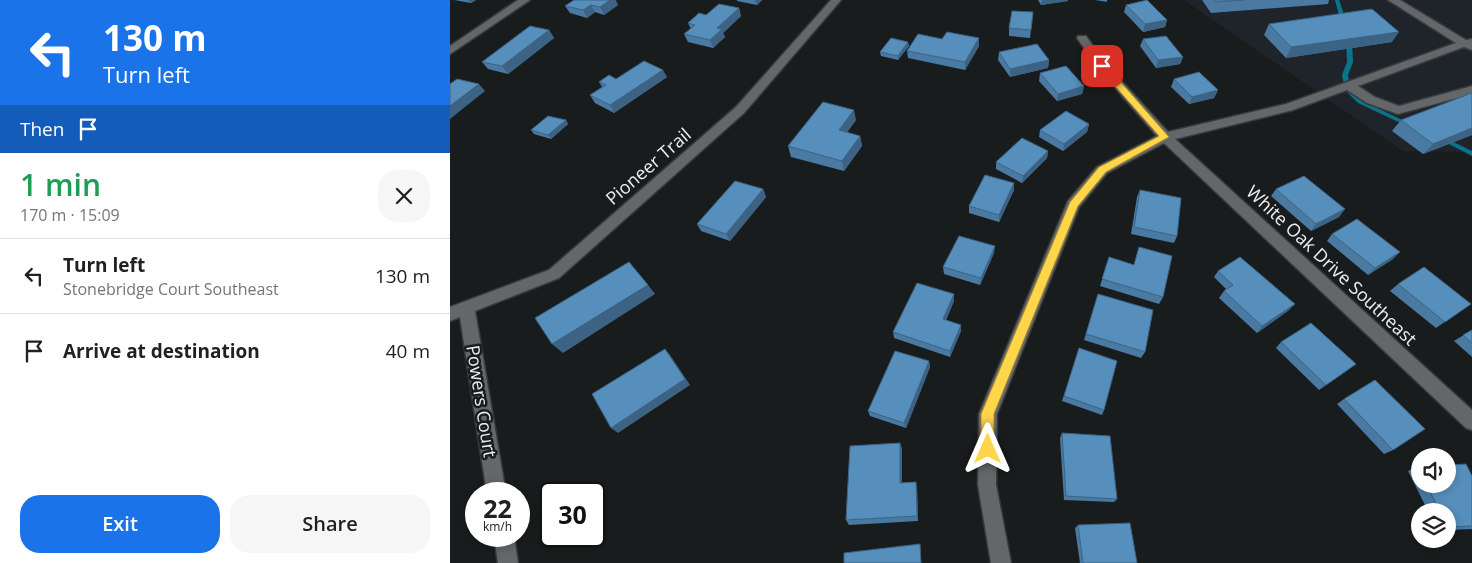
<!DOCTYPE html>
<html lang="en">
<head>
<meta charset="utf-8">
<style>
	body { margin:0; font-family:"Open Sans",sans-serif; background:#f6f6f6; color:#202124; height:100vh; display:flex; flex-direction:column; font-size:19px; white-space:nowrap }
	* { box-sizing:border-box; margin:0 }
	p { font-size:16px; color:#757577 }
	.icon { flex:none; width:28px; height:28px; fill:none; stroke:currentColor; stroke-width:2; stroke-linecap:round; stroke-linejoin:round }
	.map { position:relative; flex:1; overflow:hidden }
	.drawer { display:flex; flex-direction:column; background:#fff; width:450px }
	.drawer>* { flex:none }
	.top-card { background:#1a73e8; color:#fff; overflow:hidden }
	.controls { position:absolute; left:961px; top:448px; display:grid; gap:10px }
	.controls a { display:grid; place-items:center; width:45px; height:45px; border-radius:50%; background:#fff; box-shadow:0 2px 8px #0003; font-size:25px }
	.speed { position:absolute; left:15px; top:482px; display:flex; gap:10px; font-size:25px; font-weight:700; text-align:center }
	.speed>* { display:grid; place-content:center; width:65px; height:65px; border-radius:50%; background:#fff; box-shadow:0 2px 8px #0003; line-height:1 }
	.speed small { font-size:12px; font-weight:400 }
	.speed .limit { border:2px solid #111; border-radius:8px; background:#fff; color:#111 }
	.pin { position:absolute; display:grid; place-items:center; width:42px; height:42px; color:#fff; margin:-21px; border-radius:10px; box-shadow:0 2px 8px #0006 }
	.me { position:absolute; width:55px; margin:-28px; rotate:0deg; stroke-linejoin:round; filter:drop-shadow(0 0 4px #0008) }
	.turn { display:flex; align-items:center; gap:18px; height:105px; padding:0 20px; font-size:22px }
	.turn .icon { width:65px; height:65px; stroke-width:2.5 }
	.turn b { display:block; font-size:35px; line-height:42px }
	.then { display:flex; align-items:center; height:48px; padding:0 20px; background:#0003; gap:10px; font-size:19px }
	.round { display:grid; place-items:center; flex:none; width:52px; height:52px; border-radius:20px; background:#f6f6f6 }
	.head { display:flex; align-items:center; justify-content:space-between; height:85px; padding:0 20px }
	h1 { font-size:30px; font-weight:600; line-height:38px; color:#1e9e55 }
	.primary-button { display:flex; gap:10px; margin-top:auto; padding:10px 20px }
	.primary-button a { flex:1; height:58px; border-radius:20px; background:#1a73e8; color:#fff; font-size:20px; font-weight:600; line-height:58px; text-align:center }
	.primary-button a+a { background:#f6f6f6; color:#202124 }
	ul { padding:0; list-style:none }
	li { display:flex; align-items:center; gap:15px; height:75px; padding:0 20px; border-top:1px solid #e0e0e0 }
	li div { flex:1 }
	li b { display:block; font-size:19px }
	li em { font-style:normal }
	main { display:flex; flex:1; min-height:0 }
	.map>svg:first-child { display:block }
</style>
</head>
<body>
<main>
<section class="drawer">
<div class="top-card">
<div class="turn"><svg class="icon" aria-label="left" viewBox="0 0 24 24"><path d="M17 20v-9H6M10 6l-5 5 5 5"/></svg><div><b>130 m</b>Turn left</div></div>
<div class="then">Then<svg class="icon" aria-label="arrive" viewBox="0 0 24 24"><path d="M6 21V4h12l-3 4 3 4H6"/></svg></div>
</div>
<div class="head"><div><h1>1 min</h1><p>170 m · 15:09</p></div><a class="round"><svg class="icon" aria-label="close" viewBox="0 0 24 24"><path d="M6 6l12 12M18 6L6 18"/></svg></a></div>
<ul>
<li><svg class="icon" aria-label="left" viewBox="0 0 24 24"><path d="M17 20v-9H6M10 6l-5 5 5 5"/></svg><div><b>Turn left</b><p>Stonebridge Court Southeast</p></div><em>130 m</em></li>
<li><svg class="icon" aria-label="arrive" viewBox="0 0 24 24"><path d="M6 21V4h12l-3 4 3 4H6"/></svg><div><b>Arrive at destination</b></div><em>40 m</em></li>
</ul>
<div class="primary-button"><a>Exit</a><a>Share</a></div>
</section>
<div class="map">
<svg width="1022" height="563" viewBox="0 0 1022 563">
	<rect width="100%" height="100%" fill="#191c1d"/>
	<path fill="#1e242a" d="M734,0H1022V152L953,151Z"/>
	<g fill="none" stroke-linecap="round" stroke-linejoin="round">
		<g fill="#0c738d" fill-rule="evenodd">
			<path d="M885,0H889L897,23L896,24L891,23Z"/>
			<path d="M899,37L902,39L903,62L898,75L900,88L912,101L961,124V126H957L908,103L895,90L892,75L897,62L896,39Z"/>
			<path d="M993,137L1022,151V156L991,140V138Z"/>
		</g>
		<defs>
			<g id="minor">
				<path d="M68,0H80L0,54V46Z"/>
				<path d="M381,0H391L294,113L109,278L25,311L56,494H37L10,317L0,321V307L99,270L286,107Z"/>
				<path d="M938,0H950L1016,40L1022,39V50L1014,47L908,86L925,97L949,106L1022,86V94L948,114L917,103L897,90L843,110L725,139L1022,410V430L1016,428L714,143L657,173L629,207L547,414L546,485L561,563H541L528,485L529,414L618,201L647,167L707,136L648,68L627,38L628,36H636L656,64L718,132L836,104L1006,43Z"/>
				<path d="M44,536H64L68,563H48Z"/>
			</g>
		</defs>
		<use href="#minor" stroke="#38393b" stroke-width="3"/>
		<use href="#minor" fill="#646769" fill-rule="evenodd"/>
	</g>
	<g fill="#4a7aa2">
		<path d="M4,0H26L21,3Z"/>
		<path d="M287,0H312L307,5L287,1Z"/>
		<path d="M588,0H618V1L591,5Z"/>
		<path d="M645,0H657V2Z"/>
		<path d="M752,0H879L878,4L761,13Z"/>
		<path d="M168,5L154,15L145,12L137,18L120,13L115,6Z"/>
		<path d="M676,5L717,20L715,27L693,32L674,12Z"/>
		<path d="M289,8L291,16L273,33L275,37L263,48L238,42L234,34L241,29L238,23L256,15Z"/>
		<path d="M583,12L580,38L559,36V28Z"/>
		<path d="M819,24L942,42L836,58L814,35Z"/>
		<path d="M99,30L104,38L58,74L38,69L32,62Z"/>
		<path d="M693,39L733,57L730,64L706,68L690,46Z"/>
		<path d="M458,42L459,46L448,60L431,56L430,52Z"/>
		<path d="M529,46L515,70L458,58L457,51Z"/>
		<path d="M549,52L599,60L598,68L560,77L548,60Z"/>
		<path d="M590,73L634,86L632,94L607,101L589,81Z"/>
		<path d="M217,77L164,113L145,103L140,95L152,87L149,82L166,79Z"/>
		<path d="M724,79L768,90L764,98L739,104L721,87Z"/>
		<path d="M116,120L118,124L101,139L84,134L81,130Z"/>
		<path d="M406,120L397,132L410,136L412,146L394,171L341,157L338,146Z"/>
		<path d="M951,120L1022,135L973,154L942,131Z"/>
		<path d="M639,124L637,132L613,151L589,137L590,130Z"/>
		<path d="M598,151L597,158L572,183L546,169V162Z"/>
		<path d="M313,189L316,197L280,241L251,231L247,224Z"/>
		<path d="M826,189L889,217L861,231L821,196Z"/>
		<path d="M564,190L549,222L519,213V206Z"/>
		<path d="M690,190L727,236L724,243L681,234L687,197Z"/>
		<path d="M882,234L943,259L918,275L877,241Z"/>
		<path d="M689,247L713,297L709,304L650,286L659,257L684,265Z"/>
		<path d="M544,253L530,285L494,274L493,267Z"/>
		<path d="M768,271L839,310L807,333L769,298L774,291L776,289L764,277Z"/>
		<path d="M948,284L1021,304L986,328L940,291Z"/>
		<path d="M504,294V301L496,320L511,331L500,357L444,338L443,332Z"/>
		<path d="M648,294L695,352L691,358L634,340Z"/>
		<path d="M1022,330V357L1004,341Z"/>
		<path d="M831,342L898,370L869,390L826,348Z"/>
		<path d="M629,349L654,410L652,415L612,401Z"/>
		<path d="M479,361L480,367L456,428L420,416L418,411Z"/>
		<path d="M894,399L943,450L934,454L887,404Z"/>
		<path d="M612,433L667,499L664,502L614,500L610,438Z"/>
		<path d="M450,443L452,449V483L467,488L468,521L399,525L396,520Z"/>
		<path d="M968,466H970V484H998L1022,476V529L998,530V511H978L958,471Z"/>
		<path d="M628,525L687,563H630L625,528Z"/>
	</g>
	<g fill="#3c6384">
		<path d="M18,0H26L21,3Z"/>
		<path d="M159,0H166L168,5L154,15L150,7Z"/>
		<path d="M305,0H312L307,5Z"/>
		<path d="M592,0H618V1L591,5Z"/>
		<path d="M141,5L145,12L137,18L133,10Z"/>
		<path d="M289,8L291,16L273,33L275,37L263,48L260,40L267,28Z"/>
		<path d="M717,20L715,27L693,32L695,24Z"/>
		<path d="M99,30L104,38L58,74L52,66Z"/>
		<path d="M949,32L942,42L836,58L841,47Z"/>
		<path d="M529,38V46L515,70V62Z"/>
		<path d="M458,42L459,46L448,60V56Z"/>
		<path d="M733,57L730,64L706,68L708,60Z"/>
		<path d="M599,60L598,68L560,77V69Z"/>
		<path d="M213,70L217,77L164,113L160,105Z"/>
		<path d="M29,84L35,91L0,119V106Z"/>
		<path d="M634,86L632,94L607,101L608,94Z"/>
		<path d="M768,90L764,98L739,104L742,97Z"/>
		<path d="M404,110L406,120L391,141L389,130Z"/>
		<path d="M116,120L118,124L101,139L98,135Z"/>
		<path d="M639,124L637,132L613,151L614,144Z"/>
		<path d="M1022,128V135L973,154L983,144Z"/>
		<path d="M410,136L412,146L394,171L392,161Z"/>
		<path d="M598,151L597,158L572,183L573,176Z"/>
		<path d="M564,183V190L549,222V215Z"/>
		<path d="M313,189L316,197L280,241L276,234Z"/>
		<path d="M895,209L889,217L861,231L866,224Z"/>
		<path d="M545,246L544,253L530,285L531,278Z"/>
		<path d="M950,252L943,259L918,275L925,268Z"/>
		<path d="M198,285L205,294L113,353L102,344Z"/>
		<path d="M504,294V301L494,325L493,319Z"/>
		<path d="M845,304L839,310L807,333L812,326Z"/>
		<path d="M511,325V331L500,357V351Z"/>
		<path d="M215,349L220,355L240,385L168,433L161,428Z"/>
		<path d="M479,361L480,367L456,428L454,423Z"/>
		<path d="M450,443L452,449V489L450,483Z"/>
		<path d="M466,482L467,488L468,521L467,516Z"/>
	</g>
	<g fill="#568ebc" stroke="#3c6384">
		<path d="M124,0H160L150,7L141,5L133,10L115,6Z"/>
		<path d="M697,0L717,20L695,24L676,5Z"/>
		<path d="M764,0H795L765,2Z"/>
		<path d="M269,4L289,8L267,28L272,29L260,40L234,34L245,25L238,23L249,13L256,15Z"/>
		<path d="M922,9L949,32L841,47L819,24Z"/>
		<path d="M562,11L583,12L581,30L559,28Z"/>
		<path d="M80,26L99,30L52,66L32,62Z"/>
		<path d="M497,32L529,38L515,62L457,51L468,34L492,39Z"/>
		<path d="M716,36L733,57L708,60L693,39Z"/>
		<path d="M441,38L458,42L448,56L430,52Z"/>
		<path d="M587,44L599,60L560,69L549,52Z"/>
		<path d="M194,61L213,70L160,105L140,95L156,85L149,82L159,75L166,79Z"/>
		<path d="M616,66L634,86L608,94L590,73Z"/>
		<path d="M749,72L768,90L742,97L724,79Z"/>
		<path d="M7,79L29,84L0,106V84Z"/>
		<path d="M1022,93V128L983,144L951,120Z"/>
		<path d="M373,102L404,110L389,130L410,136L392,161L338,146Z"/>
		<path d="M616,111L639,124L614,144L590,130Z"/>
		<path d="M98,116L116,120L98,135L81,130Z"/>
		<path d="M572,138L598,151L573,176L546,162Z"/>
		<path d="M535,175L564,183L549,215L519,206Z"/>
		<path d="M854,176L895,209L866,224L826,189Z"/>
		<path d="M285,181L313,189L276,234L247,224Z"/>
		<path d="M690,190L731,198L727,236L684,227Z"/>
		<path d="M907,219L950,252L925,268L882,234Z"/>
		<path d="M509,236L545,246L531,278L493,267Z"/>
		<path d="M689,247L722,256L713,297L652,279L659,257L684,265Z"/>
		<path d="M790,257L845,304L812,326L774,291L783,285L768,271Z"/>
		<path d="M179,262L198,285L102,344L85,318Z"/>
		<path d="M974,267L1021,304L995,322L948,284Z"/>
		<path d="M467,283L504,294L493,319L511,325L500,351L443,332Z"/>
		<path d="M648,294L703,310L695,352L636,334Z"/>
		<path d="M861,323L906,364L876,385L831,342Z"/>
		<path d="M1022,330V343L1013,335Z"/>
		<path d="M629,348L667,361L654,410L614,396Z"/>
		<path d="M215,349L235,379L161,428L142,394Z"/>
		<path d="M445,351L479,361L454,423L418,411Z"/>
		<path d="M925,380L975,429L943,450L894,399Z"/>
		<path d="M612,433L660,436L667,499L616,496Z"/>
		<path d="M450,443V483L466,482L467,516L396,520L400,446Z"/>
		<path d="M1016,464L1022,476V526L998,527V511H990L976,484H998V465Z"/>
		<path d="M680,523L687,563H633L628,525Z"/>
		<path d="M470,544L471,563H394V553Z"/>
	</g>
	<path fill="#ffd54a" stroke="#a68a30" d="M649,64H655L719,137L656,172L628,206L544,414V449L542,454L538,456L533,454L531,449V414L620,202L649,167L709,136L649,68Z"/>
	<g text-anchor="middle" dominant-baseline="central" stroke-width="5" stroke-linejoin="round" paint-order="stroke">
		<g font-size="18" fill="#edeef0" stroke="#191c1d">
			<text transform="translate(198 166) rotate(-41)">Pioneer Trail</text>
			<text transform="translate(882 265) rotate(43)">White Oak Drive Southeast</text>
			<text transform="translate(32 401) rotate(81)">Powers Court</text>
		</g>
	</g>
</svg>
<div class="controls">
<a><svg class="icon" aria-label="sound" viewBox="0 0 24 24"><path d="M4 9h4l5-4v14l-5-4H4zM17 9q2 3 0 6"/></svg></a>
<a><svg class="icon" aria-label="layers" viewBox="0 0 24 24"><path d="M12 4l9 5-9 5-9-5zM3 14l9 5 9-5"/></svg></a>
</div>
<div class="speed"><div>22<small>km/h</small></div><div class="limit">30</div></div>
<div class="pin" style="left:652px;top:66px;background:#d93025"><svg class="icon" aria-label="arrive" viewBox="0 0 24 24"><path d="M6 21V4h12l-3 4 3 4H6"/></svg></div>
<svg class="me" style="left:538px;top:449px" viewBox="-20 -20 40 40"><path d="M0-17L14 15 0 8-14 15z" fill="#ffd54a" stroke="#fff" stroke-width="4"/></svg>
</div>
</main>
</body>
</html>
